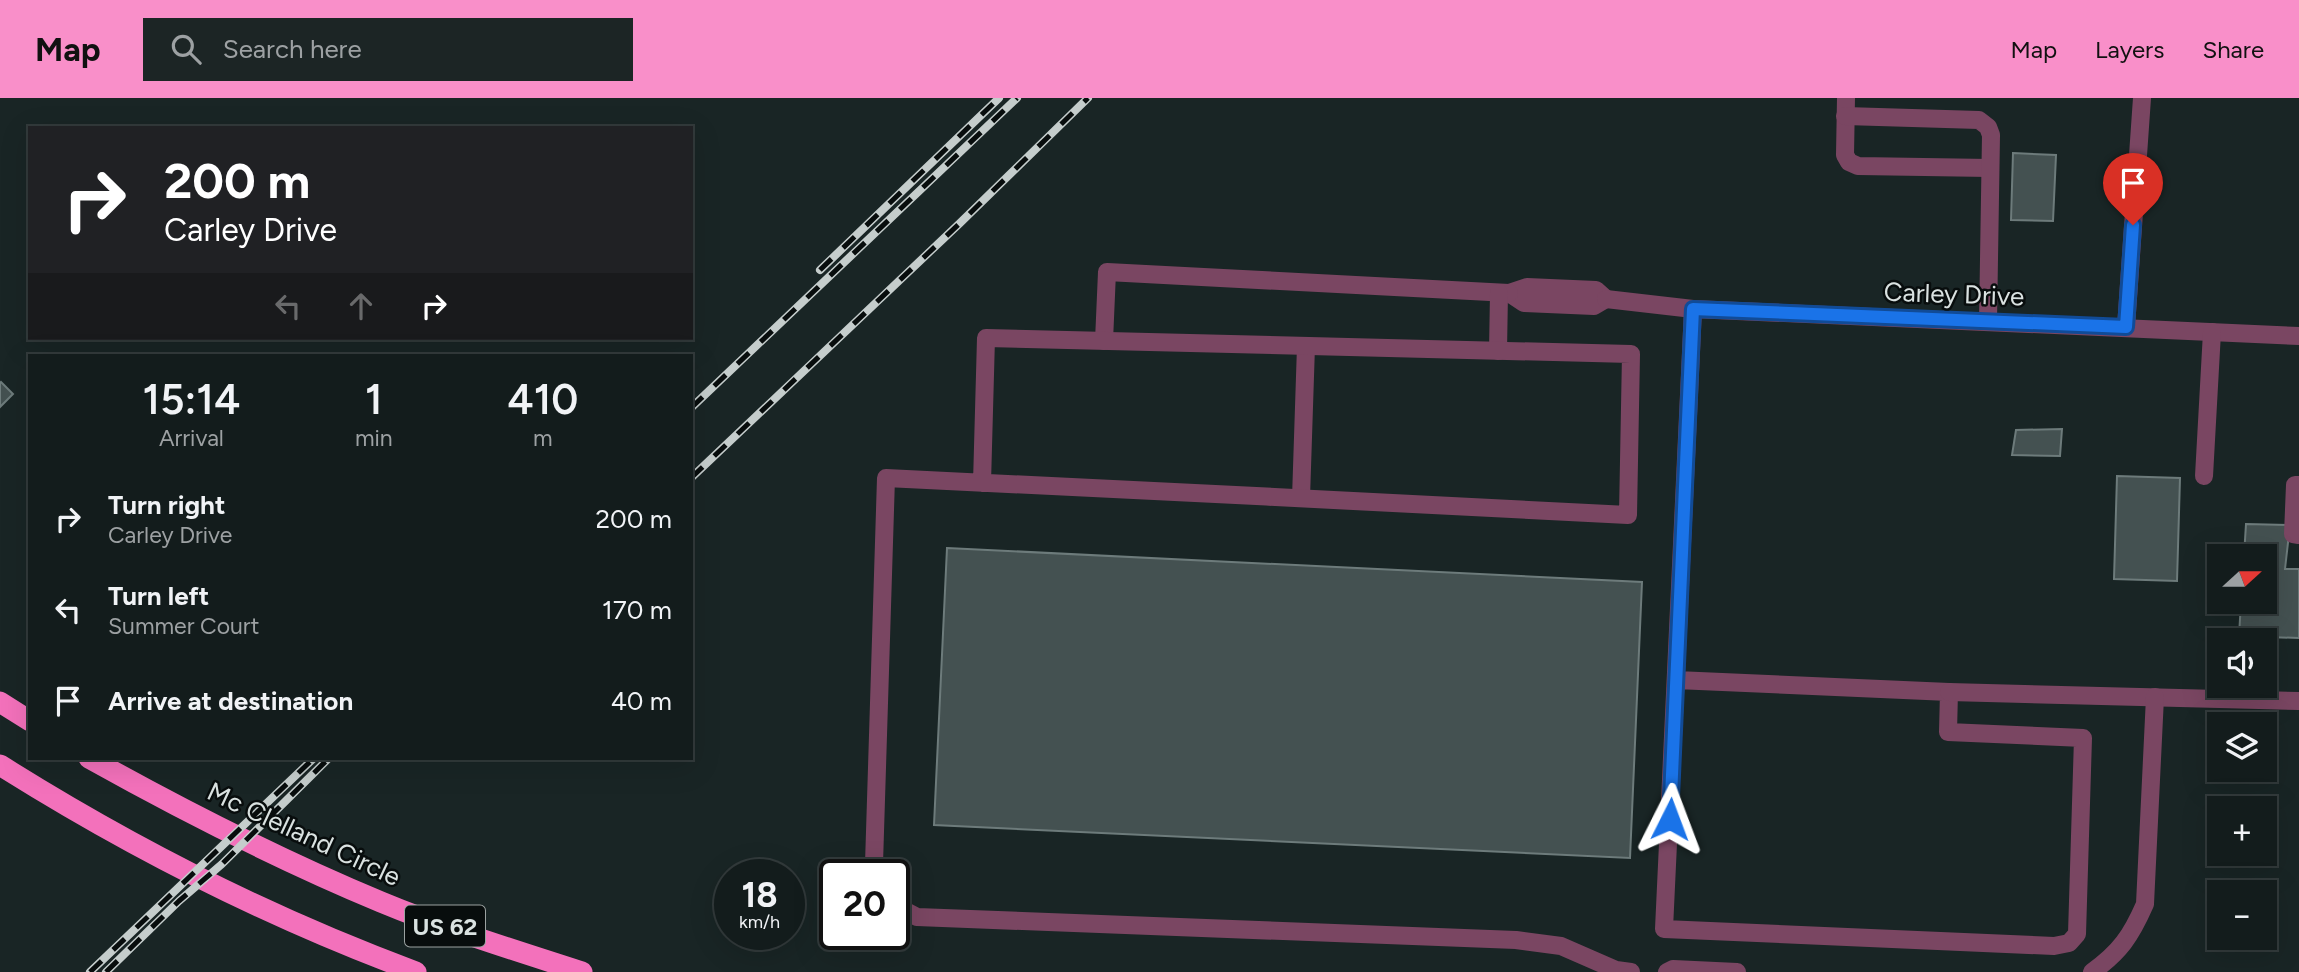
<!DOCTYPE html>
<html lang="en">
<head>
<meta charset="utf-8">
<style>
	body { margin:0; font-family:Figtree,sans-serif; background:#1c2525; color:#f1f3f6; height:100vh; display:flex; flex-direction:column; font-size:26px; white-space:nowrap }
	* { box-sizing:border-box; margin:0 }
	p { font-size:23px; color:#9da1a3 }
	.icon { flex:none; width:38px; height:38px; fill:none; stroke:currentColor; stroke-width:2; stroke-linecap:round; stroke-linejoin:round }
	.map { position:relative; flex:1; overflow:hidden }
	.side { position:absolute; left:28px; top:256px; width:665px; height:406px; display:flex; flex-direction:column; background:#131c1c; border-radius:0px; box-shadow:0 7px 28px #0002,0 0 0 2px #323a3b }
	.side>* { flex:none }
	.hud { position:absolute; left:28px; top:28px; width:665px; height:214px; border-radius:0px; box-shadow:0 7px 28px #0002,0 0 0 2px #323a3b; background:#202124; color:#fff; overflow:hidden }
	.needle { width:46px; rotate:69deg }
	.buttons { position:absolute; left:2207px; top:446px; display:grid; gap:14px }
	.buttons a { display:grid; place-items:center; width:70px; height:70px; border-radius:0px; background:#131c1c; box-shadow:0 7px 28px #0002,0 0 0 2px #323a3b; font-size:35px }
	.speed { position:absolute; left:714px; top:761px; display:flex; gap:14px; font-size:35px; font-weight:700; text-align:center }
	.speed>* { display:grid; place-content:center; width:91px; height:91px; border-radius:50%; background:#131c1c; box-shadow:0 7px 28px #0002,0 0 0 2px #323a3b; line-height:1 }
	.speed small { font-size:18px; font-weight:400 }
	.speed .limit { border:4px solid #111; border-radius:10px; background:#fff; color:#111 }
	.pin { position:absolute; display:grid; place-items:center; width:60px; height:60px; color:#fff; margin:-72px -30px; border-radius:50% 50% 50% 0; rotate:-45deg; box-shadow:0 0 7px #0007 }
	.pin .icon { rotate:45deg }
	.me { position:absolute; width:77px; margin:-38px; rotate:3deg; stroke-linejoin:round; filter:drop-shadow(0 0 5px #0008) }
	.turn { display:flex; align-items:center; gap:24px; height:147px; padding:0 21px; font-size:32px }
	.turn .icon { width:91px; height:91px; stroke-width:2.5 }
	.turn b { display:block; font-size:49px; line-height:60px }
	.lanes { display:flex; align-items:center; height:66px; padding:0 21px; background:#0003; justify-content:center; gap:35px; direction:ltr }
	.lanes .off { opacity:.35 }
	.eta { display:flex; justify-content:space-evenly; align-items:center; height:119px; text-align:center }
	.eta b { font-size:42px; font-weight:600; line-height:49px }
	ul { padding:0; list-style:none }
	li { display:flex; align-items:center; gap:21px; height:91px; padding:0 21px }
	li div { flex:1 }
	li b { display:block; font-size:26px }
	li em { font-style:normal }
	header { display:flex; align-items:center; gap:42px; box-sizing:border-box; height:98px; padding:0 35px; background:#f98fc9; color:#111 }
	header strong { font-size:33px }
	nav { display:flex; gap:38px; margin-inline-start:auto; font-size:24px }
	.search { width:490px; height:63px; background:#1c2525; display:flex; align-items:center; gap:18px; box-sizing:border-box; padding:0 24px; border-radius:0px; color:#9da1a3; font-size:26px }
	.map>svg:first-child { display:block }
</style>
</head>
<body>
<header>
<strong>Map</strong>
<div class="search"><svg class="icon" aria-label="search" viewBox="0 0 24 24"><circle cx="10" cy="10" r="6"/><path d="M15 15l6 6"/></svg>Search here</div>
<nav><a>Map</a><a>Layers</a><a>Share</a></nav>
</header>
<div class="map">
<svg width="2299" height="874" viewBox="0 0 2299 874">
	<rect width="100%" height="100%" fill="#192525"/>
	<g fill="#445151" stroke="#6d7b7b" stroke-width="2">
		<path d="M2013,55L2056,57L2053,123L2011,122Z"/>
		<path d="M1,284L13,296L0,309V285Z"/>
		<path d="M2062,331L2060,358L2012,357L2016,332Z"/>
		<path d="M2117,378L2180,380L2177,483L2114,481Z"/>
		<path d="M2246,426L2290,427L2285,471H2299V540L2239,538L2241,504H2264V458H2244Z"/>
		<path d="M947,450L1642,484L1630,760L934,727Z"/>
	</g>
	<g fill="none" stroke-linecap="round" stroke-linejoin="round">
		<g stroke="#7a4662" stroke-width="18">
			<path d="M1846,0L1845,57L1849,64L1858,68L1990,70"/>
			<path d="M1845,18L1979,22L1988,29L1991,37L1988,223"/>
			<path d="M1527,189L1596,192L1606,201L1594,208L1524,205L1509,195Z"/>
			<path d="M1606,201L1693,211L2299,238"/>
			<path d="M2126,229L2142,0"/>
			<path d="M1104,243L1107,174L1509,195"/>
			<path d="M1498,253L1499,195"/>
			<path d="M2204,378L2212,234"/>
			<path d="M2299,387H2295L2293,436L2299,437"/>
			<path d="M1301,400L1306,248"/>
			<path d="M1676,582L1949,594L1948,634L2083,640L2077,836L2069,845L2054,848L1664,831L1693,211"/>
			<path d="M1949,594L2299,603"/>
			<path d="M878,777L874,766L886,380C1133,392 1381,404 1628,417L1631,256L986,240L982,385"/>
			<path d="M894,807L917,819L1516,842L1561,848L1616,872L1631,874"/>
			<path d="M1667,874L1673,871L1737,874"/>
			<path d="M2092,874C2120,854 2131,838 2145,806L2155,599"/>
		</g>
		<g stroke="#f371bb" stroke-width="21">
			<path d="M0,604L30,623"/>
			<path d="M89,660C184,713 280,762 381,804C446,831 514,852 582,874"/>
			<path d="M0,667C132,750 270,820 416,874"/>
		</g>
		<defs>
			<g id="rail">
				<path d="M820,172L999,0"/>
				<path d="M691,310L1017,0"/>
				<path d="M691,380L960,125L1088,0"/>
				<path d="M90,874L314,660"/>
				<path d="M106,874L179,803L222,766L329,660"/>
			</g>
		</defs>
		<use href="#rail" stroke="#c5cdcc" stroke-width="8"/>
		<use href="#rail" stroke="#080d0d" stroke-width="5" stroke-dasharray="16" stroke-linecap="butt"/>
	</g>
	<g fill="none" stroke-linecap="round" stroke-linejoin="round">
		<defs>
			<path id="route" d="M1670,721L1693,211L2126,229L2133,127"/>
		</defs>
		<use href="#route" stroke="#114b97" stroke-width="18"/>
		<use href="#route" stroke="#1a73e8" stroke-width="12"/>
	</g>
	<g text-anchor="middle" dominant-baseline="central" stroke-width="5" stroke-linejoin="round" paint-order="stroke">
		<rect fill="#080d0d" stroke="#9ba2a1" stroke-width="2" x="405" y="807.5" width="80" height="41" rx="5"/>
		<g font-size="24" font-weight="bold" fill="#dae2e1">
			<text x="445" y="828">US 62</text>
		</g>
		<g font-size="26" fill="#dae2e1" stroke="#080d0d">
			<text transform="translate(1954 196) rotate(2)">Carley Drive</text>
			<text transform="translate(304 736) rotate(25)">Mc Clelland Circle</text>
		</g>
	</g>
</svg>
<div class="buttons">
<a><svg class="needle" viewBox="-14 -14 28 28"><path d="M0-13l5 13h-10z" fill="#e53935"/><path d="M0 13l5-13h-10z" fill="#9da1a3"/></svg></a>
<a><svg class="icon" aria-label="sound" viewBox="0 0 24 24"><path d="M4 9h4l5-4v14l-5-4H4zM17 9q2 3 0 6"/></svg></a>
<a><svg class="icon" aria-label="layers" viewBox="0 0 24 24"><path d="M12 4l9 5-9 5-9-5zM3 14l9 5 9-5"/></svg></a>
<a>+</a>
<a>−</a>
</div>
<div class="speed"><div>18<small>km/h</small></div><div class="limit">20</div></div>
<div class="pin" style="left:2133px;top:127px;background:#d93025"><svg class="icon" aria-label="arrive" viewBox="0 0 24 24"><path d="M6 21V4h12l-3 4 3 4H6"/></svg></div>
<svg class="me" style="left:1670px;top:721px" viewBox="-20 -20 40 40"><path d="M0-17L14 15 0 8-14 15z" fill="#1a73e8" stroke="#fff" stroke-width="4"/></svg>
<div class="hud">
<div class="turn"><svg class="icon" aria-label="right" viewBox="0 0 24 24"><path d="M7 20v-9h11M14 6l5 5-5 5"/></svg><div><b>200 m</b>Carley Drive</div></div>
<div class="lanes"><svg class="icon off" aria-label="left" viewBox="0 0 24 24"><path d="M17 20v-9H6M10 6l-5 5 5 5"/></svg><svg class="icon off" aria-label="ahead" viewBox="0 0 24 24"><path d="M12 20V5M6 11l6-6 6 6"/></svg><svg class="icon" aria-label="right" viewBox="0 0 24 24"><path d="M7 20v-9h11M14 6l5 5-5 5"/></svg></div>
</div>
<section class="side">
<div class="eta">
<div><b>15:14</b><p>Arrival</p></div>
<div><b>1</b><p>min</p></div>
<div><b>410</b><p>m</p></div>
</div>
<ul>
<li><svg class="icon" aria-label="right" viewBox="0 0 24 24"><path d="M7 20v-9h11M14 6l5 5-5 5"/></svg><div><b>Turn right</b><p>Carley Drive</p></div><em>200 m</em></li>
<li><svg class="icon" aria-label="left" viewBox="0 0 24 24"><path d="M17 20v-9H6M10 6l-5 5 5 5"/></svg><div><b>Turn left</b><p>Summer Court</p></div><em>170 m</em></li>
<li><svg class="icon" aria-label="arrive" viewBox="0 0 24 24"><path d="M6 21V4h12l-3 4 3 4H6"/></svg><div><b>Arrive at destination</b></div><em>40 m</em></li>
</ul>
</section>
</div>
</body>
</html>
